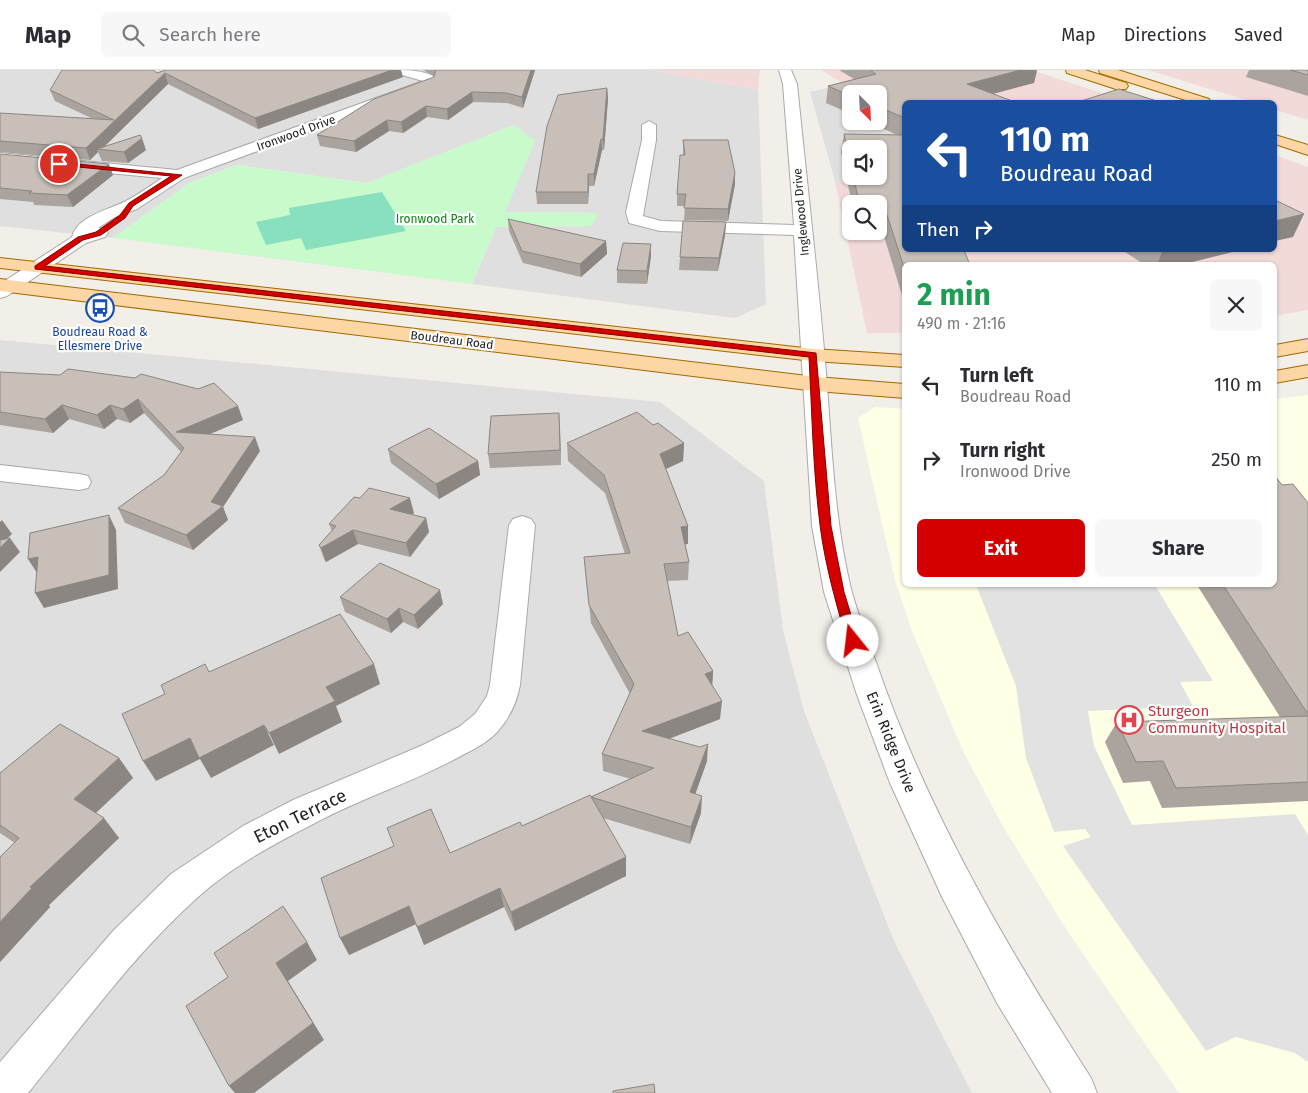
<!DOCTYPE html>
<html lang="en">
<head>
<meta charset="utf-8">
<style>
	body { margin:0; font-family:"Fira Sans",sans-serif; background:#f7f7f7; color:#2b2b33; height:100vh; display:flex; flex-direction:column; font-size:19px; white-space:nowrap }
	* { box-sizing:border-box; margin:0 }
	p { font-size:16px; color:#7c7c81 }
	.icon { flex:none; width:28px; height:28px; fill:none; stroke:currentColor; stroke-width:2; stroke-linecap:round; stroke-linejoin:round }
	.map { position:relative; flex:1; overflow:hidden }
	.side { position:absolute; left:902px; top:192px; width:375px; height:325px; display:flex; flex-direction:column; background:#fff; border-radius:8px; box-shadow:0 1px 4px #0004 }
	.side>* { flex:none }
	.hud { position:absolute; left:902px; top:30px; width:375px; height:152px; border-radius:8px; box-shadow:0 1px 4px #0004; background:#1a4fa0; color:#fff; overflow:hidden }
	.needle { width:32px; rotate:156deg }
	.tools { position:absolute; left:842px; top:15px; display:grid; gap:10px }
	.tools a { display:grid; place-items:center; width:45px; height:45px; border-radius:8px; background:#fff; box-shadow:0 1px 4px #0004; font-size:25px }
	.pin { position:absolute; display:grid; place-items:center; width:42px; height:42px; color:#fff; margin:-21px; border:2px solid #fff; border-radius:50%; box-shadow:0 1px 5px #0007 }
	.me { position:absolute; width:55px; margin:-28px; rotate:344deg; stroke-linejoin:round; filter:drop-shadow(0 0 4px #0008) }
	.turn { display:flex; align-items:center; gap:18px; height:105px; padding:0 15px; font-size:22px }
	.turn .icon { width:65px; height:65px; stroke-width:2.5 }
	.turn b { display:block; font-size:35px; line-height:42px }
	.then { display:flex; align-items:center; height:48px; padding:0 15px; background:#0003; gap:10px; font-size:19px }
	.round { display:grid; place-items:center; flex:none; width:52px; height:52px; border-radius:8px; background:#f7f7f7 }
	.headline { display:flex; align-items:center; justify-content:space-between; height:85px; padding:0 15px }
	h1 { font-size:30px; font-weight:700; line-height:38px; color:#1e9e55 }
	.button { display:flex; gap:10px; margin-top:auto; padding:10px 15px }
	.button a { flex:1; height:58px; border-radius:8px; background:#d40000; color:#fff; font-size:20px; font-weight:700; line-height:58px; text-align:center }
	.button a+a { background:#f7f7f7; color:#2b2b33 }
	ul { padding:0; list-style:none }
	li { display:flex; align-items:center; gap:15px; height:75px; padding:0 15px }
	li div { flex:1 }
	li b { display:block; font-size:19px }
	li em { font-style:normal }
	header { display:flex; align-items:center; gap:30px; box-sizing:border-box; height:70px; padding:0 25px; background:#fff; border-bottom:1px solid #e1e1e2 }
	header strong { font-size:24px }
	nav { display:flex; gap:28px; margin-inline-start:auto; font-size:18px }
	.search { width:350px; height:45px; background:#f7f7f7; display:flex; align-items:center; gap:12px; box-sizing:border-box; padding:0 18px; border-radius:8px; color:#7c7c81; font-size:19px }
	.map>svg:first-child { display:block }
</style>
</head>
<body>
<header>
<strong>Map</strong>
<div class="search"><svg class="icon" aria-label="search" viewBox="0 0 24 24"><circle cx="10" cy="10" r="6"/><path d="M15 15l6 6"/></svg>Search here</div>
<nav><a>Map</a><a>Directions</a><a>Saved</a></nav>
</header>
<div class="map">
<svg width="1308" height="1023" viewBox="0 0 1308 1023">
	<rect width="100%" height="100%" fill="#f2efe9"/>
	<g fill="#e0dfdf" fill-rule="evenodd">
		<path d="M0,0H651L758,20L766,234L735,248L472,214L496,157L592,156L597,143L505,142L534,71L514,55L367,113L237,95L189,113L113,168L0,156Z"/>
		<path d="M898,2L905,32V116L835,111L810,22ZM851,24H879V51H851ZM851,79H879V106H851Z"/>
		<path d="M0,270L660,332L764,411L783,560L804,641L894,871L972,1023H0Z"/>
	</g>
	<g fill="#f2dad9" fill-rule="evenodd">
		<path d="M651,0H760L758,20Z"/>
		<path d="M821,0H1031L1129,32H979L844,14Z"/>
		<path d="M1148,0H1308V50L1275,40V32H1252Z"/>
		<path d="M1275,85L1308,97V240L1275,246V195H905V263H867L835,111L905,116V180H1275ZM851,134H879V161H851Z"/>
	</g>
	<path fill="#ffffe5" d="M1308,325V1023H1179L1068,862L1004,758L964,683L912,561L895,510L858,348L875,337L905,339V515H1275V329Z"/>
	<path fill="#c8facc" d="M514,55L535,71L505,142L598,143L592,156L496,157L472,214L113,168L189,113L237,95L367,113Z"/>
	<path fill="#88e0be" d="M382,122L406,161L306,180L301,168L266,175L256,152L290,145L289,138Z"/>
	<path fill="#e2e2e2" d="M976,515H1155L1213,611L1180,612L1193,636L1088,641L1094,676L1132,755L1295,744L1308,765V992L1295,983L1236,967L1206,981L1063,776L1091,767L1085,759L1054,762L1026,688L1016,616Z"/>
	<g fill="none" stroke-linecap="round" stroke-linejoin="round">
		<defs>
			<g id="minor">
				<path d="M394,0C407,0 427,0 437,9L435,16L184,108L137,139L115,147L98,158L105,159L108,163L105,167L86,173L7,226L0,228V214L72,167C77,146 109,140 126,131C138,125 150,116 162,108L0,93V83L177,100L423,11L395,3Z"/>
				<path d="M779,0H791L797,14C807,114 819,214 827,315C832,384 835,452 851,519C858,545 868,570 877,595C928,743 1007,877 1091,1008L1097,1023H1052L997,933L942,827L890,713L857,625L824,522L812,456L794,165L660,161L629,153L626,142L642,70V55L649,51L656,55V70L643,146L661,151L794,155L783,14Z"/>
				<path d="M0,395L79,404L88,406L91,412L88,418L79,420L0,411Z"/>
				<path d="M522,446L531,449L535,455L520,615C517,632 509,649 497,662C487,673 472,680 459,687C413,712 362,728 315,753C274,774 231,797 197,828C133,885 82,957 28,1023H0V992L113,861L171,804L243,756L293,730L423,675L459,657L475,644L487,626L490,615L509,455L513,449Z"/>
			</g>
			<g id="major">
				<path d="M1066,0H1085L1126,13L1128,16L1126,19H1116L1067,3Z"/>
				<path d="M1099,0H1118L1209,29L1211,32H1192L1100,3Z"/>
				<path d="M1275,65L1308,75V85L1275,74Z"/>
				<path d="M0,188L813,279L905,285V297L813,291L0,198Z"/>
				<path d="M0,209L816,307L905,314V328L816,321L0,221Z"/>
				<path d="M1308,269V281L1275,287V275Z"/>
				<path d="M1308,295V307L1275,313V301Z"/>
			</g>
		</defs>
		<use href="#minor" stroke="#a9a9a9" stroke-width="2"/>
		<use href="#major" stroke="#a06b00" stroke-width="2"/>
		<use href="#minor" fill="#fff" fill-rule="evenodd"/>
		<use href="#major" fill="#fcd6a4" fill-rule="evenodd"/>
	</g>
	<g fill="#aba49e" fill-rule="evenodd">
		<path d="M418,0H535L523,38L507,33L473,32L448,50L427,47L403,63L389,61L356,82L320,76L317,65L434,7V6L423,0Z"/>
		<path d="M839,0H1037L1034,13L905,32V235L879,150V134H852L841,82L844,64L897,65L867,51H879V24H851V44L826,33L828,16L854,9ZM851,79L879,106H851Z"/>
		<path d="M1249,0H1308V26L1246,7Z"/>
		<path d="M156,2L157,3L403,7L258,59L168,14L103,77L146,80L128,93L102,91L98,82L90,90L0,82V43L93,49L55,31L50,20Z"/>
		<path d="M607,18L608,29L604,80H602L594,116H589L588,134H537L536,122Z"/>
		<path d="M683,70L735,103V114L728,151L684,150L685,136H677V124L683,85Z"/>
		<path d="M0,84L113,105L73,137L34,135L33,132L0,129Z"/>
		<path d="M508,149L606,171L607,184L581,207L523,193L509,161Z"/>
		<path d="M726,152L725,165L718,201L679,200L680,187Z"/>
		<path d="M1122,180H1240L1180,195H1145Z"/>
		<path d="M651,186L647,214L617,213V200Z"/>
		<path d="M0,302L243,350L209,364L260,381L223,437L228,450L193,480L125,453L118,438L164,405L181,382L144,343L130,353L117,349L104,359L69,349L53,363L0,355Z"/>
		<path d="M559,343L561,395L490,398L488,384Z"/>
		<path d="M653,355L684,373L683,391L666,399L688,456V474H685L689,492L688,510L667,511L678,566L713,601L712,616L720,649L669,669L707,691L695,724L701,743L690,774L603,748L626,787V806L515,861L504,837L424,875L416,854L349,885L450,783L522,756L591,727L631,709L603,701L602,684L630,624L591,553L584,487L625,484L605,423L568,391L567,373Z"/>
		<path d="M388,379L478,391L480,405L439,429L391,393Z"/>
		<path d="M1282,415L1308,433V731L1162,738L1150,711L1123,713L1105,672L1117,652L1280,647L1197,515H1275Z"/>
		<path d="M414,443L411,444L426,448L429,462L410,487L358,474L326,492L324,489L319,475L332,461L329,454Z"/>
		<path d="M340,527L443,534L418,559L403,552L391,563L345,542Z"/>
		<path d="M119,688L133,708L96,743L119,768L49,835L50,837L0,892V787L15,773L0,763V703Z"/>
	</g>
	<g fill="#8b8681">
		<path d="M392,0H401L403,7L258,59L255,48Z"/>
		<path d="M531,0H535L523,38L522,27Z"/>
		<path d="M1021,0H1037L1034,13L963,32L967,14Z"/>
		<path d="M165,3L168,14L101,80L97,79L98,82L90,90L86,78Z"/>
		<path d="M607,18L608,29L604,80L603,69Z"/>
		<path d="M472,22L473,32L448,50L447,39Z"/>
		<path d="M426,36L427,47L403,63L401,52Z"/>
		<path d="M387,50L389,61L356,82L354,71Z"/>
		<path d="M142,68L146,80L128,93L124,82Z"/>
		<path d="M601,69L602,80L594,116V104Z"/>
		<path d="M109,94L113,105L73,137L67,125Z"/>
		<path d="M735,103V114L728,151V139Z"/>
		<path d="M588,104L589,116L588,134Z"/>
		<path d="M1304,144L1293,167L1275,171V151Z"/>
		<path d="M726,152L725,165L718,201L719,188Z"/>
		<path d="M606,171L607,184L581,207L580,194Z"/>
		<path d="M651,174V186L647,214V201Z"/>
		<path d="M1163,180H1240L1180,195H1157Z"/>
		<path d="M138,329L144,343L130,353L123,339Z"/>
		<path d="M62,335L69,349L53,363L45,349Z"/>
		<path d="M110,335L117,349L104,359L97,345Z"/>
		<path d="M238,336L243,350L182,376L176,362Z"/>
		<path d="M559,343L560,357L561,395L560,380Z"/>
		<path d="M255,367L260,381L223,437L228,450L193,480L186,465L211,432Z"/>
		<path d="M684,373L683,391L659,402L660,384Z"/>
		<path d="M478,391L480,405L439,429L436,414Z"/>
		<path d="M410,428L414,443L394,454L390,439Z"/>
		<path d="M109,445L116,460L118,519L44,538L35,523Z"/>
		<path d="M426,448L429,462L410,487L406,473Z"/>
		<path d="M2,450L12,464L0,475V452Z"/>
		<path d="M688,456V474L681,475V457Z"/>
		<path d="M353,460L358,474L326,492L321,478Z"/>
		<path d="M10,468L20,482L0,502V478Z"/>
		<path d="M38,487L37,503L28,489Z"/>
		<path d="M440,520L443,534L418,559L414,545Z"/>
		<path d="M399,538L403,552L391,563L387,549Z"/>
		<path d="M374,594L380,614L336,636L342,652L279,684L269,663L326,617Z"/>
		<path d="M713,601L712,619L705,604Z"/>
		<path d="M722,631L720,649L642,679V661Z"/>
		<path d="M264,655L274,675L211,708L200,689L156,711L143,691L190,668Z"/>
		<path d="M708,674L707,691L690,739V722Z"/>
		<path d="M119,688L133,708L89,749L74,729Z"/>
		<path d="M702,726L701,743L690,774L691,757Z"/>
		<path d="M104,748L119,768L49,835L50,837L0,892V852L30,817Z"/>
		<path d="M626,787V806L515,861L511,842Z"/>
		<path d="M500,818L504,837L424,875L417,857Z"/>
		<path d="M409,836L416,854L349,885L340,868Z"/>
		<path d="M307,872L317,890L288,911L324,970L254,1023H235L229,1016L276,893Z"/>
	</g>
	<g fill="#c7bfb8" stroke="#8b8681">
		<path d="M62,0H153L157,3L166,0H392L255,48L165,3L86,78L0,71V43L114,50L50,20Z"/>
		<path d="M436,0H531L522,27L506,23L472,22L447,39L426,36L401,52L387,50L354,71L317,65L374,29L434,7Z"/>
		<path d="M870,0H1021L967,14L1015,32H905V48L879,37V24H851V26L828,16L876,4Z"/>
		<path d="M1290,0H1308V5Z"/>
		<path d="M607,18L603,69H601L594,104H588V122H536L547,56L558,25Z"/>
		<path d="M1119,19L1160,32H1078Z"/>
		<path d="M844,64L905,65V180H964L970,195H905V200L881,127H858L853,106H879V79H851V98Z"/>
		<path d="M140,65L142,68L124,82L97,79Z"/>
		<path d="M683,70H728L735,103L728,139L684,138L686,124H677L680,85H685Z"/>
		<path d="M0,84L109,94L67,125L29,123L32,121L0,118Z"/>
		<path d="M1275,130L1304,144L1275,151Z"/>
		<path d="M508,149L606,171L580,194L522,181Z"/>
		<path d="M683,151L726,152L719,188L680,187Z"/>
		<path d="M623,173L651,174L647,201L617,200Z"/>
		<path d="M68,299L135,308L141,304L198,319L214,313L238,336L176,362L255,367L211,432L223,436L186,465L118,438L164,405L184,378L138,329L123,339L110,335L97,345L62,335L45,349L0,342V302L60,305Z"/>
		<path d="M637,342L653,355L658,353L684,373L660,384L688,456L681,457L689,492L664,494L678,566L688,562L713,601L705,604L722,631L642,661L700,677L708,674L690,722L702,726L691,757L591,727L654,698L602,684L634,614L589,535L584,487L630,483L604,405L567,373Z"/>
		<path d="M559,343L560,380L488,384L491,346Z"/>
		<path d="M429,358L478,391L436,414L388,379Z"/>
		<path d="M1275,406L1282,415L1293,414L1308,433V644L1223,515H1275Z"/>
		<path d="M369,418L410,428L390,439L426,448L406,473L353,460L321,478L319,475L336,456L329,454L354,427L360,428Z"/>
		<path d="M109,445V505L35,523L38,487L28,489L30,463Z"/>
		<path d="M10,468L0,478V470Z"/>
		<path d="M380,493L440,520L414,545L399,538L387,549L340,527Z"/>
		<path d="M340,544L374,594L326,617L335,631L269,663L264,655L199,688L190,668L143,691L122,644L165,624L161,615L205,594L209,602Z"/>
		<path d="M1308,646V712L1176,718L1163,691L1136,692L1117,652Z"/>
		<path d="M60,654L119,688L74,729L104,748L30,817L32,818L0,852V787L19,768L0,755V703Z"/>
		<path d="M590,725L626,787L511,842L500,818L417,857L409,836L340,868L321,808L394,776L387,758L431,739L450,783L520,752L522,756Z"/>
		<path d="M283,836L307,872L276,893L313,953L229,1016L186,936L228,907L214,883Z"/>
		<path d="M654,1014L655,1023H613V1021Z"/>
	</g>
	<path fill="#d40000" stroke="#8a0000" d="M59,92L182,105L133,136L125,148L101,165L83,170L45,196L816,283L831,456L844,522L859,571L857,574H848L847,571C836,533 825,495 820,455C813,400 812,343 809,287L35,199V196L78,167L96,162L120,145L129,133L171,106L57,95Z"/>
	<defs>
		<symbol id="bus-ring" viewBox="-11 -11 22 22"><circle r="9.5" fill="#fff" stroke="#1a4fb4" stroke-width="1.5"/><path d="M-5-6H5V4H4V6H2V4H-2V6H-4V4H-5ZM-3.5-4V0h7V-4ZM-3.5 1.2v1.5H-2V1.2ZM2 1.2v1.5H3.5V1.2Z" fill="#1a4fb4"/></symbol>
		<symbol id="hospital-ring" viewBox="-11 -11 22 22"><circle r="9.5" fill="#fff" stroke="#e0444e" stroke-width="1.5"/><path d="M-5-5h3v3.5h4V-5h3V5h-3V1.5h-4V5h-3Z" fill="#e0444e"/></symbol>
	</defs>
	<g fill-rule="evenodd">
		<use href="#bus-ring" x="84" y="222" width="32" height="32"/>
		<use href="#hospital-ring" x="1113" y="634" width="32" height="32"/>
	</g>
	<g text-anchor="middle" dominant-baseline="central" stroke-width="4.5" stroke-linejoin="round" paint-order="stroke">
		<g font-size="12" fill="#222" stroke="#fff">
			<text transform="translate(296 63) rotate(-20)">Ironwood Drive</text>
			<text transform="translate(801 142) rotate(-95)">Inglewood Drive</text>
			<text transform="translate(452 270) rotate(7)">Boudreau Road</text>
		</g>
		<g font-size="12" fill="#0c8416" stroke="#fff">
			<text x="435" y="149">Ironwood Park</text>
		</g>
		<g font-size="12" fill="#164399" stroke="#fff">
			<text x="100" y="262">Boudreau Road &amp;<tspan x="100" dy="14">Ellesmere Drive</tspan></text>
		</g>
		<g font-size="15" fill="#be3a42" stroke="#fff" text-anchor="start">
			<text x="1148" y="641">Sturgeon<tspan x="1148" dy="17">Community Hospital</tspan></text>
		</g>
		<g font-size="15" fill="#222" stroke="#fff">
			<text transform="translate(891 672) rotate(68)">Erin Ridge Drive</text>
		</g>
		<g font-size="18" fill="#222" stroke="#fff">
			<text transform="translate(300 746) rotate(-26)">Eton Terrace</text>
		</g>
	</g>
</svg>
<div class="tools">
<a><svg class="needle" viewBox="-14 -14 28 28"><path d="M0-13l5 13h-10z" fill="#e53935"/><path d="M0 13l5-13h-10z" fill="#7c7c81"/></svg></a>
<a><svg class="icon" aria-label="sound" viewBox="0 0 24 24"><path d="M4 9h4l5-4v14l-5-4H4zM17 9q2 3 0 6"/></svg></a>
<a><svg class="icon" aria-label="search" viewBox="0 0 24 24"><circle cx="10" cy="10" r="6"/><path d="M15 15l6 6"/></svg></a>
</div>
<div class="pin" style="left:59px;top:94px;background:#d93025"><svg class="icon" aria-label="arrive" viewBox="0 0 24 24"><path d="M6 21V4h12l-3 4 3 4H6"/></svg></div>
<svg class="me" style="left:853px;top:571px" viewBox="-20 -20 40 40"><circle r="19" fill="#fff"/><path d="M0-13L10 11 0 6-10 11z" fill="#d40000"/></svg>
<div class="hud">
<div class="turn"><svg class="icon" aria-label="left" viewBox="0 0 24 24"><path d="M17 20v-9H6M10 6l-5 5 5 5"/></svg><div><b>110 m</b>Boudreau Road</div></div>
<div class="then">Then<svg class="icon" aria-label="right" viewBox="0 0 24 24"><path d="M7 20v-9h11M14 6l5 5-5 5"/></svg></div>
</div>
<section class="side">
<div class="headline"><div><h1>2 min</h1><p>490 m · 21:16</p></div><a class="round"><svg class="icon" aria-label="close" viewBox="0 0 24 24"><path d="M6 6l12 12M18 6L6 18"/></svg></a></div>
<ul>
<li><svg class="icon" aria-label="left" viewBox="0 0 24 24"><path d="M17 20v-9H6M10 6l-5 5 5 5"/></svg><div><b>Turn left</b><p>Boudreau Road</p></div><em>110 m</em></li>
<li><svg class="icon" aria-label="right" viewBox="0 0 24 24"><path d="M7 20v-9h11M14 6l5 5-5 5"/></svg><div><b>Turn right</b><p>Ironwood Drive</p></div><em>250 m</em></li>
</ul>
<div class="button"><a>Exit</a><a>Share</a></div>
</section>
</div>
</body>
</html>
